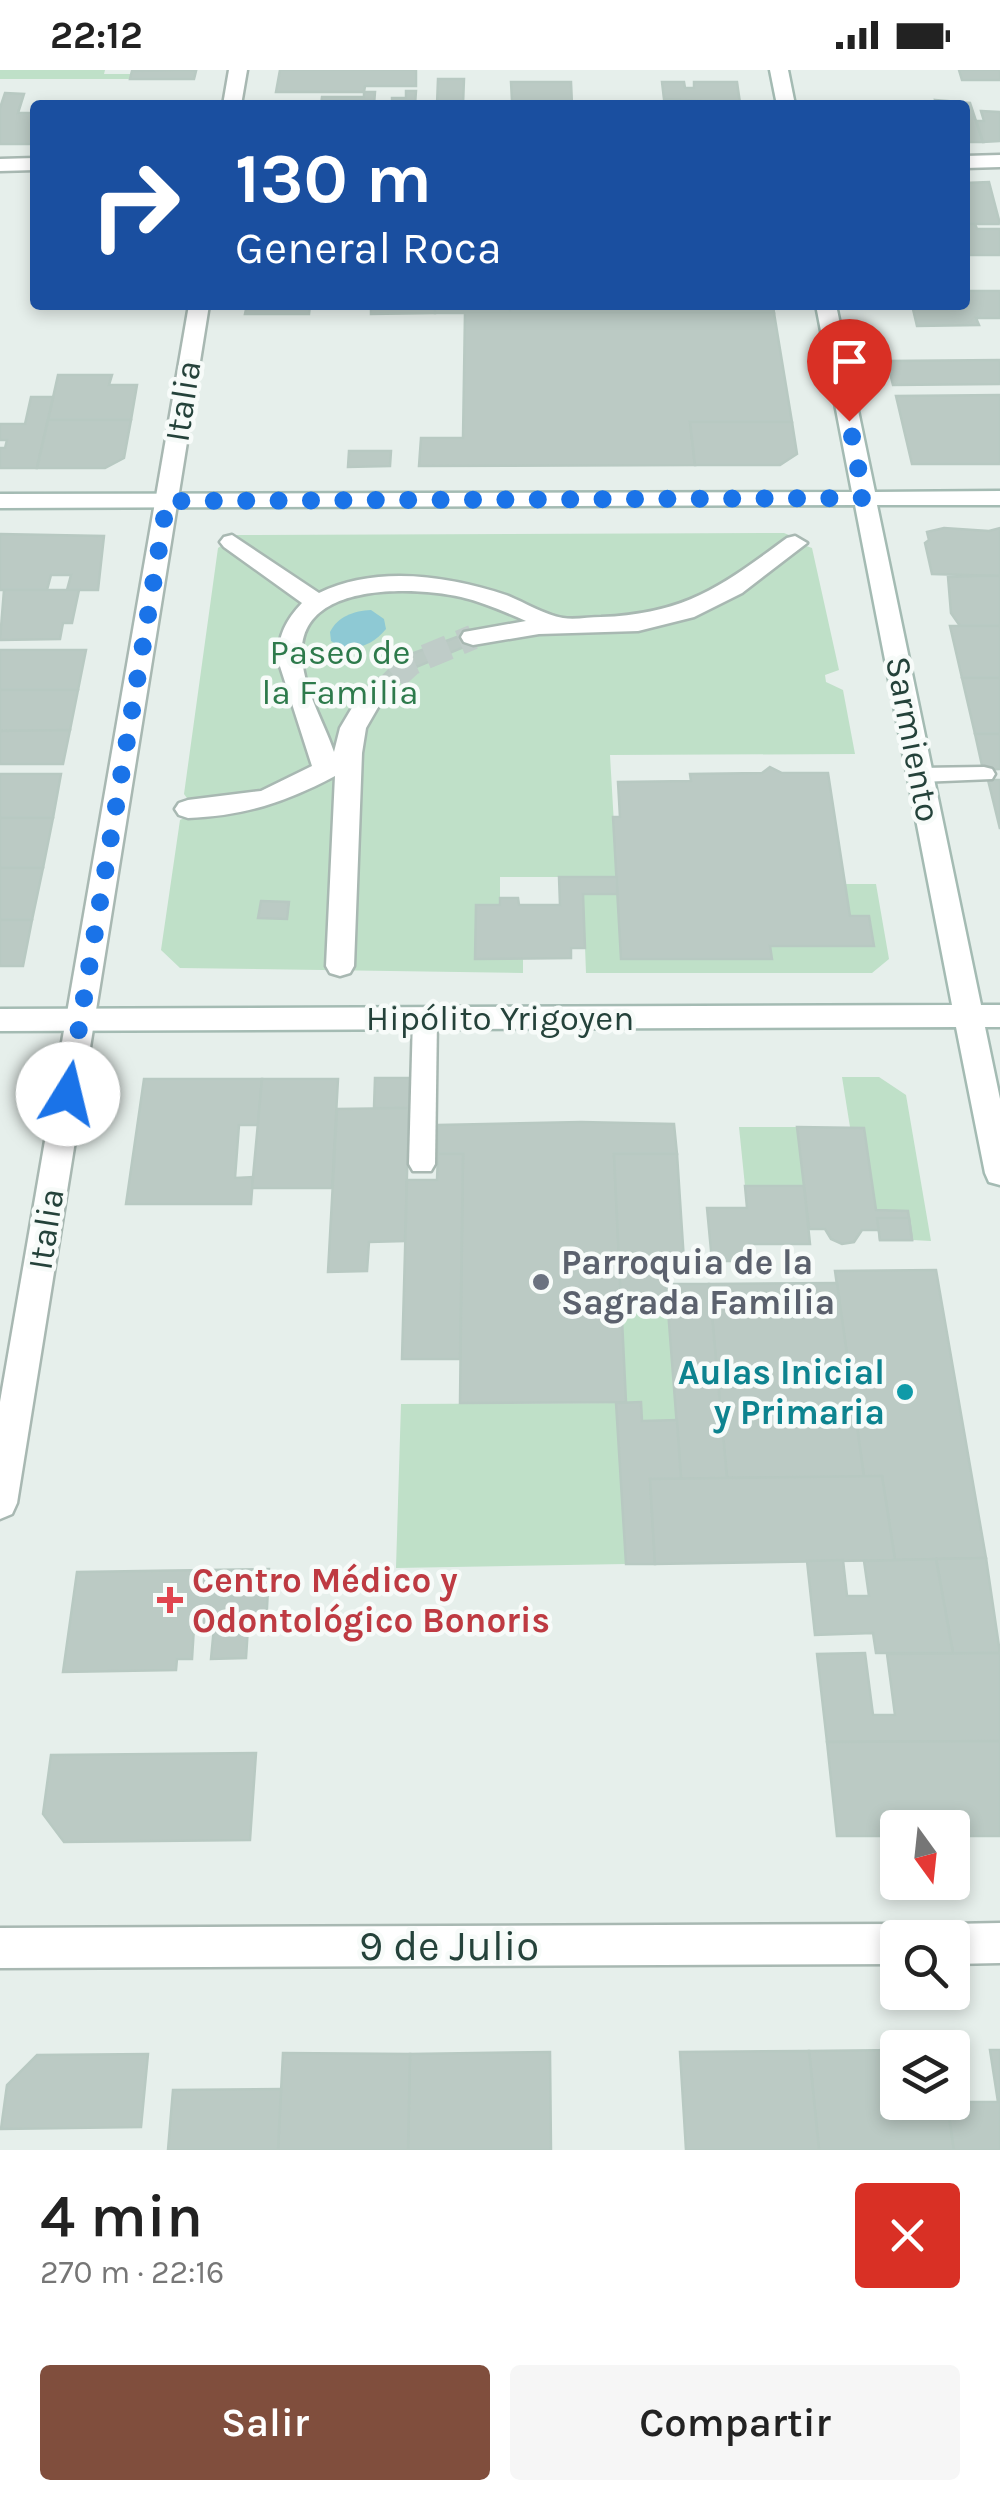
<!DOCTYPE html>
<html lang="es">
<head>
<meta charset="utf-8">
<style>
	body { margin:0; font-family:Karla,sans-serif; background:#f6f6f6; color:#222; height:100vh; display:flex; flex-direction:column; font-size:38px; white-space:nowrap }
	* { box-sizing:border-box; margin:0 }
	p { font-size:32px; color:#767676 }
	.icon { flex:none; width:55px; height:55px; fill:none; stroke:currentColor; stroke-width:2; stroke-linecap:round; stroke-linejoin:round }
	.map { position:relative; height:2080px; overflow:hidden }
	.sheet { display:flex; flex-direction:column; background:#fff; flex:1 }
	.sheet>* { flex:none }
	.banner { position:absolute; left:30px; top:30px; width:940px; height:210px; border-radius:10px; box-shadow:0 5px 15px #0003; background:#1a4fa0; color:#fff; overflow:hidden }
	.needle { width:65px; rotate:165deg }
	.buttons { position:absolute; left:880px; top:1740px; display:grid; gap:20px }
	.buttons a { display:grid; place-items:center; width:90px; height:90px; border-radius:10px; background:#fff; box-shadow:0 5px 15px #0003; font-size:50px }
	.pin { position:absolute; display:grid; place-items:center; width:85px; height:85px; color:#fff; margin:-102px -42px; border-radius:50% 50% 50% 0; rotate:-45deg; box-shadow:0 0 10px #0007 }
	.pin .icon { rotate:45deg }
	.me { position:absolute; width:110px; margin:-55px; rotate:9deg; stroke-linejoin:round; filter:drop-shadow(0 0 8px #0008) }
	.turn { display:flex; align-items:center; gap:35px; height:210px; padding:0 40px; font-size:45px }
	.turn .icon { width:130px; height:130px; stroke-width:2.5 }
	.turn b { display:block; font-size:70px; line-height:85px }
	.round { display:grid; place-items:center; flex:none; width:105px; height:105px; border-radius:10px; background:#f6f6f6 }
	.headline { display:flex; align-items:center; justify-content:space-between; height:170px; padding:0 40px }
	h1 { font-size:60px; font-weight:600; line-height:75px }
	.primary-button { display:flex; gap:20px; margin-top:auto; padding:20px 40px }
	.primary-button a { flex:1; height:115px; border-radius:10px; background:#804e3d; color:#fff; font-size:40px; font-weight:600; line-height:115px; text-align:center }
	.primary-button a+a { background:#f6f6f6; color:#222 }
	.status { display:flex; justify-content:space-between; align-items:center; height:70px; padding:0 50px; background:#fff; direction:ltr }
	.status svg { height:28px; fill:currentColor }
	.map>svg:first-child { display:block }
</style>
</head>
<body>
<div class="status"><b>22:12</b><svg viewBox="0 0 49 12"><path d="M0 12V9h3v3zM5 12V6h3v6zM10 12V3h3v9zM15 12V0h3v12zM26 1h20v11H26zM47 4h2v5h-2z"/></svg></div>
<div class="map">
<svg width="1000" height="2080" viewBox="0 0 1000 2080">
	<rect width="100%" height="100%" fill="#e6efeb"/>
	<g fill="#bfe0c8">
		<path d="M0,0H105L104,4H131L130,9H0Z"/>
		<path d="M784,463L789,465L787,469L812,478L839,600L825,605L826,612L843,620L855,684L610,685L617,807H500V835H476L475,888H523V903L180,898L161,880L180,750L186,747L189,731L184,724L218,478L237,465Z"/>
		<path d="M845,814H876L889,889L872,903H586L583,824H617L622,889H771L770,876H874L869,846H850Z"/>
		<path d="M842,1007H879L906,1025L931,1171L912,1170L908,1141L876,1140L864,1058L850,1057Z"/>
		<path d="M739,1057H797L804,1116H745Z"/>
		<path d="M621,1234H667L677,1350L642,1351L641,1332H626Z"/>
		<path d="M616,1333L626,1494L396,1498L401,1334Z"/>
	</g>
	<path fill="#8ec9d4" d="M371,540L384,549L386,559C372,576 350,585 331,571L330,562C338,546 354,541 371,540Z"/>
	<g fill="#bbcac4" stroke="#b8c9c2" stroke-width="2.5">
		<path d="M280,0H416V16H365L364,22H276Z"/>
		<path d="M959,0H1000V10H962Z"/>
		<path d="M132,1L189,0L196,1L194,9H130Z"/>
		<path d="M438,9H464L463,35H437Z"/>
		<path d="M511,12H571L572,35H556V31H512Z"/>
		<path d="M662,12H684L685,18H694V12H737L740,33L664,29Z"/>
		<path d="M406,21H416L415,35H392V28H406Z"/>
		<path d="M364,22H375L374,35H321L322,27H364Z"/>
		<path d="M5,23L24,24L18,43H35L32,74H0V38Z"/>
		<path d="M935,30L970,33L983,72H965V35H936Z"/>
		<path d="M981,41L1000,42V71L983,72L976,51H984Z"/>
		<path d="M989,112L1000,154H965V113Z"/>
		<path d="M965,154H975L977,159H1000V185H965Z"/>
		<path d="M965,221H1000V248H976L979,255L917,256L912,235H965Z"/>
		<path d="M247,235H310L309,244H245Z"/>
		<path d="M371,235H435V243L371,244Z"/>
		<rect x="435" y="235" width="75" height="8"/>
		<path d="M510,235H773L774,243H510Z"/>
		<path d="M465,243H774L792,352H690L695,395L419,396L421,368H463Z"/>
		<path d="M1000,290V314L893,315L887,291Z"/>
		<path d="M58,305H112L109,315H137L131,350H48Z"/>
		<path d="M1000,325V394H912L896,326Z"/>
		<path d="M31,327H53L37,398H0V378H5L7,370H0V354H25Z"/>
		<path d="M48,350H131L124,388L105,398H37Z"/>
		<path d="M690,352H792L797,384L780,395H695Z"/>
		<path d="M349,381H391L390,396L348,397Z"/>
		<path d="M944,458L989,461L1000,458V506L932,504L925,473L929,470L927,462Z"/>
		<path d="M0,464L104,466L98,520H67L71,505H51L47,520H0Z"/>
		<path d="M977,506H1000V556H960L951,543L948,507Z"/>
		<path d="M4,520H79L72,553H63L60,569L0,570Z"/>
		<path d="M950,556H1000V608H962Z"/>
		<path d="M470,562L476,572L416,597L392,616L376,635L359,630L395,594L414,583Z"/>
		<path d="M0,580H86L78,620H0Z"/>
		<path d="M962,608H1000V664H975Z"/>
		<path d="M0,620H78L70,660L0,661Z"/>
		<path d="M70,660L63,694H0V661Z"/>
		<path d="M975,664H1000V699L983,700Z"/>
		<path d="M770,697L782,703H828L850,846H869L874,876H770L772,889H621L613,747H620L618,712L691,711L690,704L762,703Z"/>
		<path d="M0,704H61L53,748H0Z"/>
		<path d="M988,710H1000V759L991,722Z"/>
		<path d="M0,748H53L43,798H0Z"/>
		<path d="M0,798H43L32,850H0Z"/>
		<path d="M559,807H617V824H583L585,878H571V888L475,889L476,835H500V828H518L519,835H560Z"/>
		<path d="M261,831L289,832L287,849L258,848Z"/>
		<path d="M0,850H32L23,896H0Z"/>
		<path d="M375,1008H410L409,1038H374Z"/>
		<path d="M144,1009H262L258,1055H239L235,1108L253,1107L251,1134H126Z"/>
		<path d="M262,1009H338L332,1118H252Z"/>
		<path d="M409,1038L405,1171L369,1172L367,1201L328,1202L337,1039Z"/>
		<path d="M581,1052L674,1054L677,1084H614L626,1332L460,1333L463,1084H438V1055Z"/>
		<path d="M797,1057L864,1058L876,1140L908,1141L912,1170H880L879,1160H862L854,1172L842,1174L831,1169L825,1159H809Z"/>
		<path d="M438,1084H463L460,1289H402L407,1110H437Z"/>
		<path d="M614,1084H677L684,1191L664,1192L667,1234H621Z"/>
		<path d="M745,1116H804L810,1174H750L752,1191H712L707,1138H747Z"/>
		<path d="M877,1148H909L912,1170H880Z"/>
		<path d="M936,1200L986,1488L895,1490L882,1406L864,1407L835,1201Z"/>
		<path d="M837,1213L864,1407L727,1408L709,1214Z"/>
		<path d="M666,1214H709L727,1408L681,1409Z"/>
		<path d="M641,1332L642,1351L677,1350L681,1409H650L655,1494H626L616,1333Z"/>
		<path d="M882,1406L895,1490L655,1494L650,1409Z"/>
		<path d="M986,1488L1000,1583H953L936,1489Z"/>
		<path d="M936,1489L953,1583H876L873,1563L815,1565L807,1491L843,1490L847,1526H869L864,1491Z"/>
		<path d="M269,1499L266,1557H248L246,1588L211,1589L214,1557H194L192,1589H177L176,1600L63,1602L77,1502Z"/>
		<path d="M865,1583L873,1645H895L887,1584L1000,1583V1671L827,1672L817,1584Z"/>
		<path d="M1000,1671V1766H952V1758H898V1766H837L827,1672Z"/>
		<path d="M256,1683L250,1770L64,1772L43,1744L51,1685Z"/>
		<path d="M898,1980V2032H947L954,2080H819L809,1981Z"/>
		<path d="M990,1980H1000V2080H954L947,2032H998Z"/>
		<path d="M809,1981L819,2080H686L680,1982Z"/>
		<path d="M550,1982L551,2080H408L410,1984Z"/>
		<path d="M283,1983L410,1984L408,2080H278Z"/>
		<path d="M148,1984L141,2057L1,2059L7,2015L37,1985Z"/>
		<path d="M281,2019L278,2080H168L173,2020Z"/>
	</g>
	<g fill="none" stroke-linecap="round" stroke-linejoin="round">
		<path stroke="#bfccc8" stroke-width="25" stroke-dasharray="25 12" stroke-linecap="butt" d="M368,632L411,593L473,567"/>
		<defs>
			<g id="lane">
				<path d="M984,697L992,699L995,704L992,709L920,712L909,705L920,698Z"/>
				<path d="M425,939L437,948L435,1094L431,1101H413L409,1094L413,948Z"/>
			</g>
			<g id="street">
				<path d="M229,0H247L241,35H223Z"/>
				<path d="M1000,85V97L965,98V86Z"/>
				<path d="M35,88V100L0,101V89Z"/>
				<path d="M189,235H209L17,1433L12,1444L0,1449V1332Z"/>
				<path d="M232,465L319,523C376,495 449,506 506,525C524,532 544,545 563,548C575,550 589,547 601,547C685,544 722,516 787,468L795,466L807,473L742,523L694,547L638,561L539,564L473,575L464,572L461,567L464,562L526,551C505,542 483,532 461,527C415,517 306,512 302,578C300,614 323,649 334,682L340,658L359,626L368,624L381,632L366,658L362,683L354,896L350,903L340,906L330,903L326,896L335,706C286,732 244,746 188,748L179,745L175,739L179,733L188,730L261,721L312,696L278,590C278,565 286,550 302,533L224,477L220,472L224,467Z"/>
				<path d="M1000,1853V1893L952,1894V1868H935L938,1860L952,1854Z"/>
				<path d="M898,1854L912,1860L915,1868H898V1894L0,1898V1858Z"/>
			</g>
			<g id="secondary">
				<path d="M770,0H788L795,35H777Z"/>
				<path d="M816,235H836L875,422L1000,421V435H877L981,935H1000V957H985L1000,1029V1115L989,1112L985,1103L956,957L0,961V939L952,935L855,435L0,438V424L852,422Z"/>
			</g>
		</defs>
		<use href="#lane" stroke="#a8b8b2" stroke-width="5"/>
		<use href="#street" stroke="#a8b8b2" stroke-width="5"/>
		<use href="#secondary" stroke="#a4bbb3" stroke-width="5"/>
		<use href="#lane" fill="#fff" fill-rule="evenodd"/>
		<use href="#street" fill="#fff" fill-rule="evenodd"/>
		<use href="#secondary" fill="#fff" fill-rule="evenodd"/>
	</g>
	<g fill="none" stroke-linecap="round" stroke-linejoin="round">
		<path stroke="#1a73e8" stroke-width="18" stroke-dasharray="0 32.4" d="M68,1024L167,431L864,428L849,351"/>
	</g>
	<circle fill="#6b7280" stroke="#f7fbf9" stroke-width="4" cx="541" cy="1212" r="10"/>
	<circle fill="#0f9aa8" stroke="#f7fbf9" stroke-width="4" cx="905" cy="1322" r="10"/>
	<path fill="#e0444e" stroke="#f7fbf9" stroke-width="4" d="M165 1515h10v10h10v10h-10v10h-10v-10h-10v-10h10z"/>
	<g text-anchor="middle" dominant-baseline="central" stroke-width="9" stroke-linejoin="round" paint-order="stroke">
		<g font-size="35" fill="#24423a" stroke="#f7fbf9">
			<text transform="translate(183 331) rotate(-81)">Italia</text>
			<text transform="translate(913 669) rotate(79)">Sarmiento</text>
			<text x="500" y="948">Hipólito Yrigoyen</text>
			<text transform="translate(46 1159) rotate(-81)">Italia</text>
		</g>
		<g font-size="35" fill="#2d7a4b" stroke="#f7fbf9">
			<text x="340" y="582">Paseo de<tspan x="340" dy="40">la Familia</tspan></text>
		</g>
		<g font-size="35" font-weight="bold" fill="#5b616d" stroke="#f7fbf9" text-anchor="start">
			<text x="561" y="1192">Parroquia de la<tspan x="561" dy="40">Sagrada Familia</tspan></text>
		</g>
		<g font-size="35" font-weight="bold" fill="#0d838f" stroke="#f7fbf9" text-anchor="end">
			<text x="885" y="1302">Aulas Inicial<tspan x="885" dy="40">y Primaria</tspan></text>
		</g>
		<g font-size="35" font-weight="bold" fill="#be3a42" stroke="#f7fbf9" text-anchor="start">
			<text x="192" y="1510">Centro Médico y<tspan x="192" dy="40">Odontológico Bonoris</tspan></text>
		</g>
		<g font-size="42" fill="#24423a" stroke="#f7fbf9">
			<text x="449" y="1876">9 de Julio</text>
		</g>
	</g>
</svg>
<div class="buttons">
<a><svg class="needle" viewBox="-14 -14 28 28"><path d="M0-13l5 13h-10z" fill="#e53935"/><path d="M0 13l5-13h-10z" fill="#767676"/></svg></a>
<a><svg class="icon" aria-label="search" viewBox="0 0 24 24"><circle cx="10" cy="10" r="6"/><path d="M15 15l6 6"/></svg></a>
<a><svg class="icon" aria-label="layers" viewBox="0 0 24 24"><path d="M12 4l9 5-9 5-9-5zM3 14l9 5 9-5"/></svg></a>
</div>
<div class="pin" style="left:849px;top:351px;background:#d93025"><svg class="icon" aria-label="arrive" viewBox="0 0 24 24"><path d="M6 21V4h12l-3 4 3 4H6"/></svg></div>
<svg class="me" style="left:68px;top:1024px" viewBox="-20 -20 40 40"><circle r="19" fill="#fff"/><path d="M0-13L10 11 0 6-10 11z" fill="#1a73e8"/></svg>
<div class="banner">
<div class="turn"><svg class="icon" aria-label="right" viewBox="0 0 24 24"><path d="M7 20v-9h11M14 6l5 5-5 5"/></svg><div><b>130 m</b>General Roca</div></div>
</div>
</div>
<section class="sheet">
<div class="headline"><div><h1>4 min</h1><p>270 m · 22:16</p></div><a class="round" style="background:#d93025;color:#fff"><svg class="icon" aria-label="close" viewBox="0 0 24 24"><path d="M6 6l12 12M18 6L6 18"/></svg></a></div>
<div class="primary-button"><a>Salir</a><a>Compartir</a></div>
</section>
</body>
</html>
